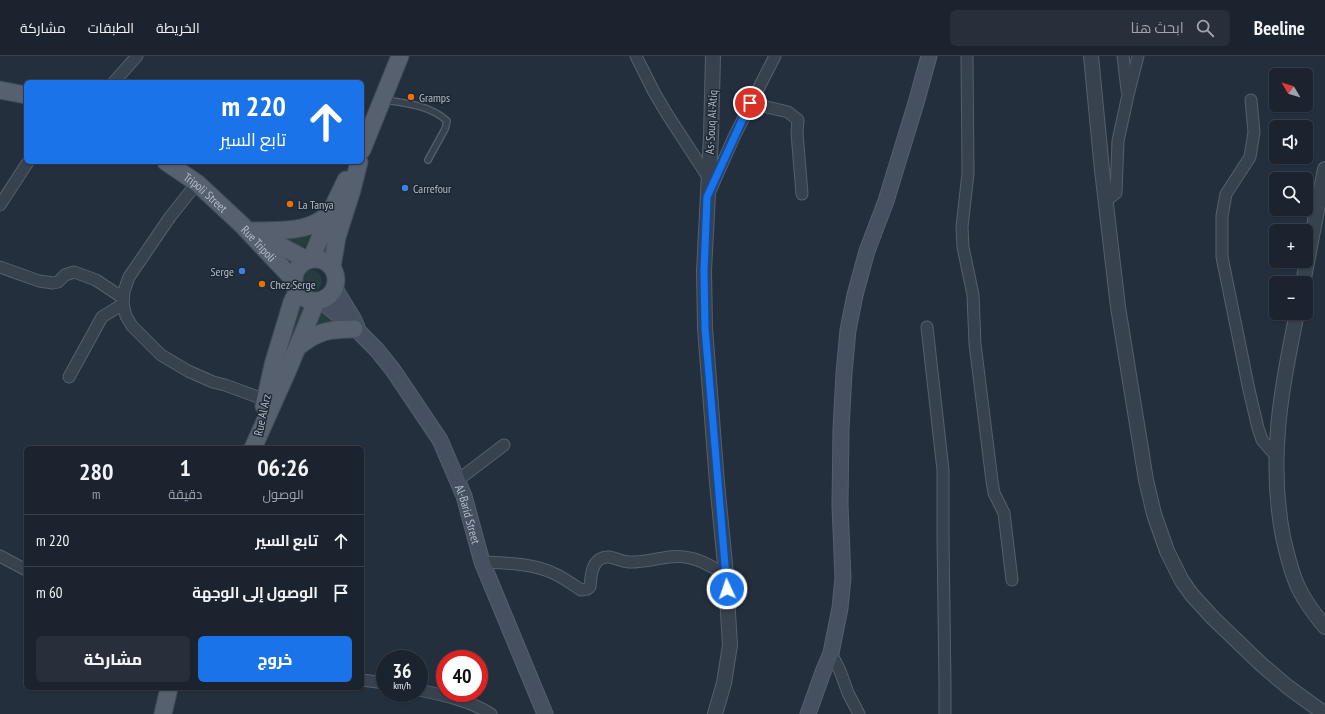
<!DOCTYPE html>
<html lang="ar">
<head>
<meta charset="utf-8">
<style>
	body { margin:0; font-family:"PT Sans Narrow",Cairo,sans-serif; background:#282f3a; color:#f1f3f6; direction:rtl; height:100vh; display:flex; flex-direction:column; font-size:15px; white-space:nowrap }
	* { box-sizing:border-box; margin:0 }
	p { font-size:13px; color:#a0a4aa }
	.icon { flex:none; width:22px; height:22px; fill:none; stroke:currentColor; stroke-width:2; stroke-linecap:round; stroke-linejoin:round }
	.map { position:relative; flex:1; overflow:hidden; direction:ltr }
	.drawer { position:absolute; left:24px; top:390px; width:340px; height:244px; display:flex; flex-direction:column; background:#1b232e; border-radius:6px; box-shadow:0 1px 3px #0004,0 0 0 1px #39404a; direction:rtl }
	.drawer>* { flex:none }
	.banner { position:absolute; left:24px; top:24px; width:340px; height:84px; border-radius:6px; box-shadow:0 1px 3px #0004,0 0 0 1px #39404a; direction:rtl; background:#1a73e8; color:#fff; overflow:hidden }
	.needle { width:26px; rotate:308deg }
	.controls { position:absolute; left:1269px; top:12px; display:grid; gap:8px }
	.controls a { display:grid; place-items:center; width:44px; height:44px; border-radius:6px; background:#1b232e; box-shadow:0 1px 3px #0004,0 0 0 1px #39404a; font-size:20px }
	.speed { position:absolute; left:376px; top:594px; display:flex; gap:8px; font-size:20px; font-weight:700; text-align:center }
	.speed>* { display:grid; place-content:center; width:52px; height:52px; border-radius:50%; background:#1b232e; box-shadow:0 1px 3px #0004,0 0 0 1px #39404a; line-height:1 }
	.speed small { font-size:10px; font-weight:400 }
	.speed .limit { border:6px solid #d22; background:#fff; color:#111 }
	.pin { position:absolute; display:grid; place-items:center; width:34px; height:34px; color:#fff; margin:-17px; border:2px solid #fff; border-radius:50%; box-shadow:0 1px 4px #0007 }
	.me { position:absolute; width:44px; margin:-22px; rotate:357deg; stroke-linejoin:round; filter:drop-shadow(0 0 3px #0008) }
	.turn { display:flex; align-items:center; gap:14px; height:84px; padding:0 12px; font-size:18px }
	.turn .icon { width:52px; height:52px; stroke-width:2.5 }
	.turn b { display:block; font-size:28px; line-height:34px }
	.eta { display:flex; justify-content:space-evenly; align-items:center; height:68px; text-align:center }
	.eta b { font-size:24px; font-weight:800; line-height:28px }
	.primary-button { display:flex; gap:8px; margin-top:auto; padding:8px 12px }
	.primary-button a { flex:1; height:46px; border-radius:6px; background:#1a73e8; color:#fff; font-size:16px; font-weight:800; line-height:46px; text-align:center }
	.primary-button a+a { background:#282f3a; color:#f1f3f6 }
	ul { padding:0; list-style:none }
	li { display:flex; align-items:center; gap:12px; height:52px; padding:0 12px; border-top:1px solid #39404a }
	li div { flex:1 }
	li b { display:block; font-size:15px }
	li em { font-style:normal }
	header { display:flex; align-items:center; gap:24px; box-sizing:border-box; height:56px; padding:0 20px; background:#1b232e; border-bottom:1px solid #39404a }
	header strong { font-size:19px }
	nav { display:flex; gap:22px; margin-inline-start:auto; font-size:14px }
	.search { width:280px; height:36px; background:#282f3a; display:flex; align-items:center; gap:10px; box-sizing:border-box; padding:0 14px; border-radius:6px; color:#a0a4aa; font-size:15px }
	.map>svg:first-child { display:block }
</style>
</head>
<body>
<header>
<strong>Beeline</strong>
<div class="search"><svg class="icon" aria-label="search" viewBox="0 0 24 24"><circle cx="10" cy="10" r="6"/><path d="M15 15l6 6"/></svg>ابحث هنا</div>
<nav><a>الخريطة</a><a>الطبقات</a><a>مشاركة</a></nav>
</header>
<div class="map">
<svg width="1325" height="658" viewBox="0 0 1325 658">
	<rect width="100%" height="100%" fill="#242f3e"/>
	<g fill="#263c3f">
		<path d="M312,176L303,194L265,180Z"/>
		<circle cx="311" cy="225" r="11"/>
		<path d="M297,249L309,254L269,345Z"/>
		<path d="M325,252L337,266L314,272Z"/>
	</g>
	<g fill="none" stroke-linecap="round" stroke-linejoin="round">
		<defs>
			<path id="service" d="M385,44C407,47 431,50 447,65L445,73L428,104"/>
			<g id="minor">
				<path d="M636,0L654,36L667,58L708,121"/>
				<path d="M967,0L968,117L962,171L963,191L973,239L975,288L992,425L994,437L1004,457L1012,524"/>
				<path d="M1123,0L1127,34"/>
				<path d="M114,26L137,0"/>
				<path d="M1251,44L1254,76L1250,101L1226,138L1222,160V201L1249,334L1258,372L1262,384L1277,401"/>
				<path d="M750,47L788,56L798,64L797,77L802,138"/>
				<path d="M197,127L170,161L129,221L124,235L123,248L126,260L132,270L161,299L188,315L213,326L225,329L266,344"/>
				<path d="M710,135L734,81L775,0"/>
				<path d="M1106,141H1111L1116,137L1118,85L1128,39L1138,0"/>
				<path d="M0,149L28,106"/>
				<path d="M0,211L39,225L53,227L58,226L65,219L74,216L96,224L123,242"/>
				<path d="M927,271L943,414V481L945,629V658"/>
				<path d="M69,321L102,261L123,248"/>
				<path d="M458,424L504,389"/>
				<path d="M0,500L26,514"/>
				<path d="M482,506C504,507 534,507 555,518C564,522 572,528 581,534L587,533L590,531C591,521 591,509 600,503C610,497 619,506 629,506C649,507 670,497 690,502C703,504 715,513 726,519"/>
				<path d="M831,597L840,615L848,637L859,658"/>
				<path d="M362,624L385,627"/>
				<path d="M419,634C443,639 471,645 491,658"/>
			</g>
			<g id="tertiary">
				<path d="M713,0L711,80L704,215L705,272L717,427L725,508L730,589L724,627L715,658"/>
				<path d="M1091,0L1102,114L1118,251L1146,424L1154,458L1167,495L1182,525L1192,539L1213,562L1262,609L1288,631L1325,658"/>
				<path d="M1303,227L1325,113"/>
				<path d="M1297,257C1281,333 1268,403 1283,481C1287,498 1291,517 1299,533C1306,547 1315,559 1325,571"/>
			</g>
			<g id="secondary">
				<path d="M335,233L354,264L357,271"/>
				<path id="s1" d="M321,245L359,276L377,294L393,314L440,384L464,440L482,506L545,658"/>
				<path d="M808,658L823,616L831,597L840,552L843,522L840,449L841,373L844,317L848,274L855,239L867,195L886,145L916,47L929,0"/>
			</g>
			<g id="primary">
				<path d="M0,34L26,39"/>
				<path d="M362,94L400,0"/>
				<path id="s2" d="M166,106L197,127L242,169L294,224"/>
				<path d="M253,175C275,174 301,177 321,164C325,161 328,156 332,153"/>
				<path d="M255,176L307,204"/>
				<circle cx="315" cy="224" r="21"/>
				<path d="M311,203L333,151L346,124"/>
				<path d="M332,211L337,181L352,134L359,106"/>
				<path d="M298,291C317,275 330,273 354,273"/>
				<path d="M264,350L273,309L292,246L297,236"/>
				<path d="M253,392L287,316L316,246"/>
				<path d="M163,658L169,632"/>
			</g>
		</defs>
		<use href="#service" stroke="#565f6c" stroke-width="8"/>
		<use href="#minor" stroke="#565f6c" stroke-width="13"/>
		<use href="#tertiary" stroke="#565f6c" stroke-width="16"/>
		<use href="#secondary" stroke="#565f6c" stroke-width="17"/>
		<use href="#primary" stroke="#414a57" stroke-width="19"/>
		<use href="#service" stroke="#38414e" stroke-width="5.5"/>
		<use href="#minor" stroke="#38414e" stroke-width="11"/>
		<use href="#tertiary" stroke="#38414e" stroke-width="14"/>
		<use href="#secondary" stroke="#465061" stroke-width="15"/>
		<use href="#primary" stroke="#56606e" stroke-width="17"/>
	</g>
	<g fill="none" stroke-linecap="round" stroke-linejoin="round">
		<defs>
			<path id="route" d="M727,533L705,272L704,215L707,141L750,47"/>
		</defs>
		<use href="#route" stroke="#114b97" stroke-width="10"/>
		<use href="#route" stroke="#1a73e8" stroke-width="7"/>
	</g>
	<g fill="#e8710a" stroke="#1d2633" stroke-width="1.5">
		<circle cx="411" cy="41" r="4"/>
		<circle cx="290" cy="148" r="4"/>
		<circle cx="262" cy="228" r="4"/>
	</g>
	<g fill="#3f7fe0" stroke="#1d2633" stroke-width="1.5">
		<circle cx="405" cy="132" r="4"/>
		<circle cx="242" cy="215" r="4"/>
	</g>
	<g text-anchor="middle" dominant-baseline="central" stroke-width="3" stroke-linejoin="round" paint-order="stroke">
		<g font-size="12" fill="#b4bcc9" stroke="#1d2633" text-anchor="start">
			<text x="419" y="41">Gramps</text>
			<text x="413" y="132">Carrefour</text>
			<text x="298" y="148">La Tanya</text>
			<text x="234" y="215" text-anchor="end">Serge</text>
			<text x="270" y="228">Chez Serge</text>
		</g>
		<g font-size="12" fill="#b4bcc9" stroke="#1d2633">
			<text transform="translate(711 66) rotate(-87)">As-Souq Al-'Atiq</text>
			<text stroke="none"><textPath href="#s2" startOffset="50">Tripoli Street</textPath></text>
			<text stroke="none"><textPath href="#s2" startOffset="124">Rue Tripoli</textPath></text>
			<text transform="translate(262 359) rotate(-78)">Rue Al Arz</text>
			<text stroke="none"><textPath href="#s1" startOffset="264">Al-Barid Street</textPath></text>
		</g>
	</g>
</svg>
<div class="controls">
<a><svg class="needle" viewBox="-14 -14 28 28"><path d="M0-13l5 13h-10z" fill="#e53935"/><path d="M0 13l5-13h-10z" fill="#a0a4aa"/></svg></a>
<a><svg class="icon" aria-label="sound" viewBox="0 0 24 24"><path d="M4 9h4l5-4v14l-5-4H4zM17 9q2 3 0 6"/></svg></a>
<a><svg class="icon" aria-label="search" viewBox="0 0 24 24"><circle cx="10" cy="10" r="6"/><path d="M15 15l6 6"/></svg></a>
<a>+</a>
<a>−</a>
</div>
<div class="speed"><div>36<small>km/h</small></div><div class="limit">40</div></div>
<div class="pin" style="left:750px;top:47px;background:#d93025"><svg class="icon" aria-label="arrive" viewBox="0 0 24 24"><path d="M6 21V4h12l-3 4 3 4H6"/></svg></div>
<svg class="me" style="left:727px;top:533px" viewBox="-20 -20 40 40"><circle r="17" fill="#1a73e8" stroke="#fff" stroke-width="3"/><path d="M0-11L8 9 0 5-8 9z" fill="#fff"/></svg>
<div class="banner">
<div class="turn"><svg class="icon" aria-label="ahead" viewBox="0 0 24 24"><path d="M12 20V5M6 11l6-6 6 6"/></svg><div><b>220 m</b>تابع السير</div></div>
</div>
<section class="drawer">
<div class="eta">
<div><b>06:26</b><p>الوصول</p></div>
<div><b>1</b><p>دقيقة</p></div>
<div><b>280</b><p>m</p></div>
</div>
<ul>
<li><svg class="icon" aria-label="ahead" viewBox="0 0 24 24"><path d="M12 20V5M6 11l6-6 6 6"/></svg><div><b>تابع السير</b></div><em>220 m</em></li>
<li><svg class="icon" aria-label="arrive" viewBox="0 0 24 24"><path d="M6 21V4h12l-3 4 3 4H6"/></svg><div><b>الوصول إلى الوجهة</b></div><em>60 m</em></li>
</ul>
<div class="primary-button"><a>خروج</a><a>مشاركة</a></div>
</section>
</div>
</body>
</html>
